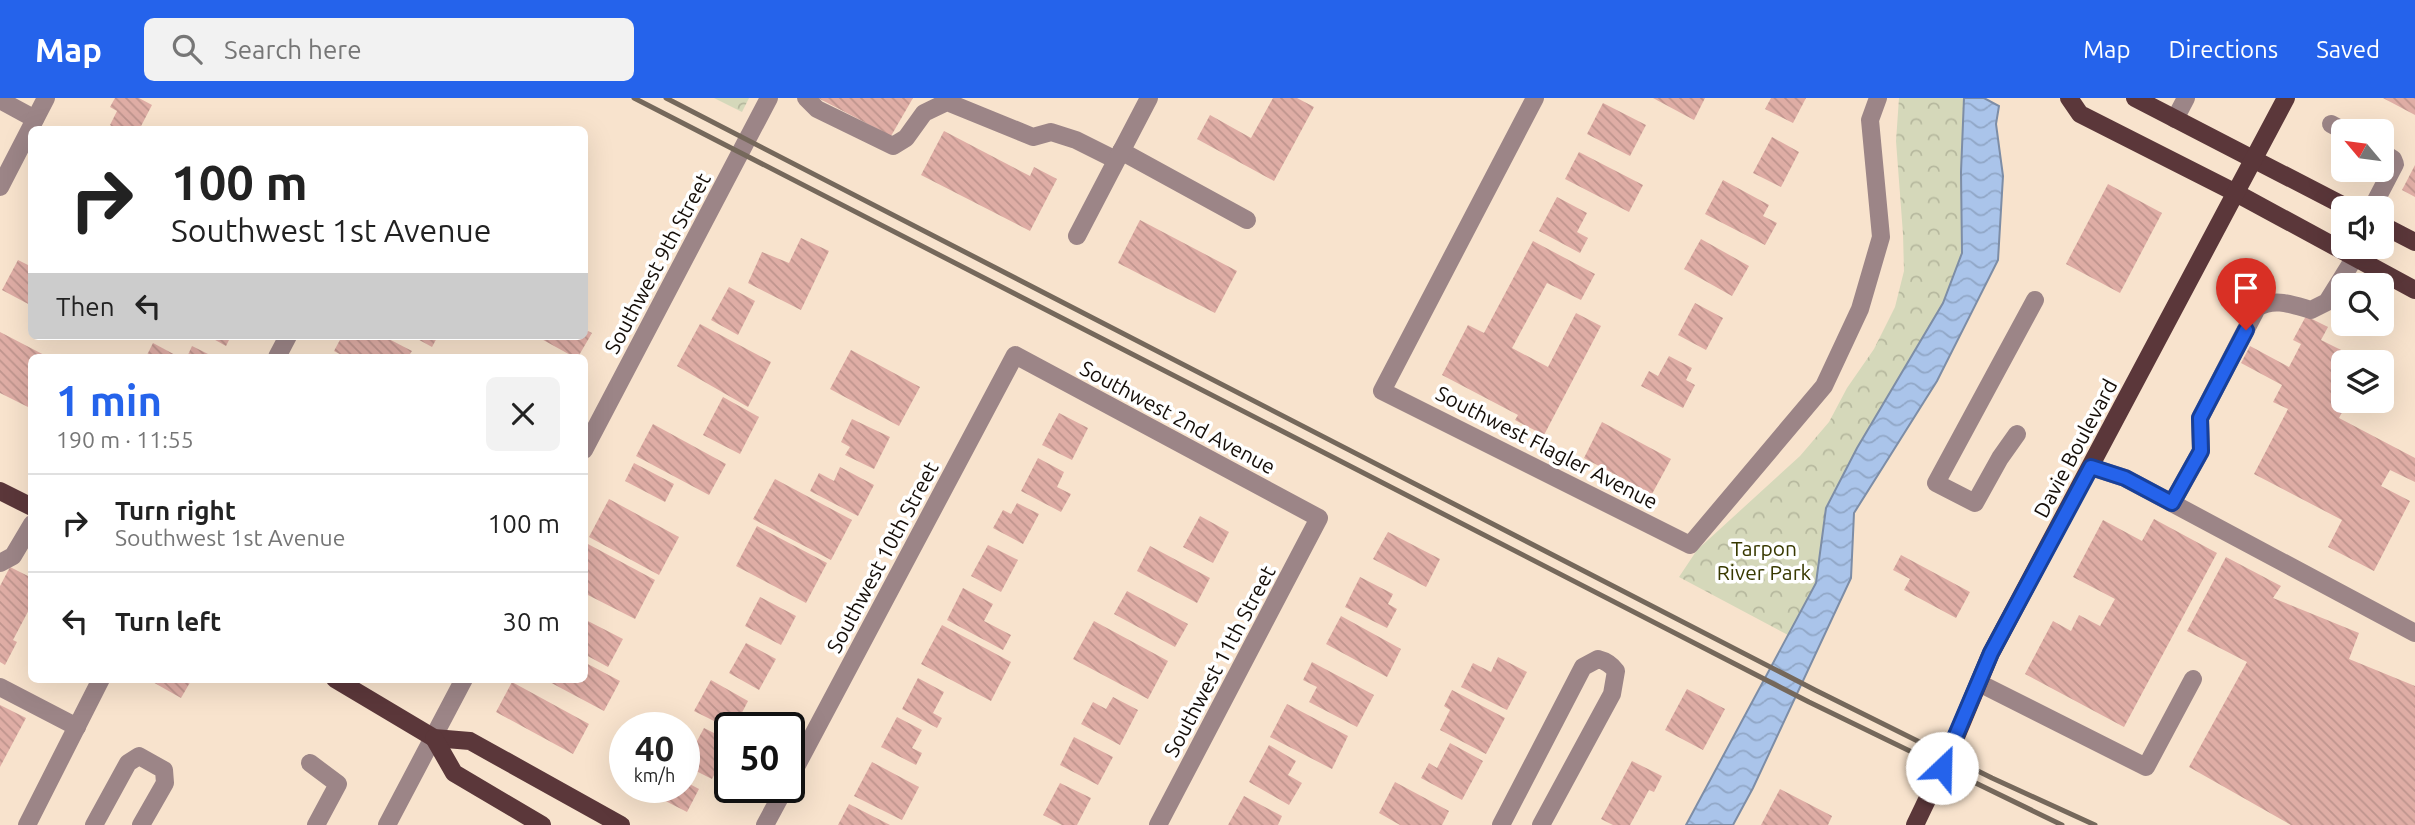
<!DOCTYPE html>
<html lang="en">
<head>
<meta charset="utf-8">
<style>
	body { margin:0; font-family:Ubuntu,sans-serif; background:#f2f2f2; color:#222; height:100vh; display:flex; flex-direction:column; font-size:26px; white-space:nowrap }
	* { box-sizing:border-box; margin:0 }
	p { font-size:23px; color:#767676 }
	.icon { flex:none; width:38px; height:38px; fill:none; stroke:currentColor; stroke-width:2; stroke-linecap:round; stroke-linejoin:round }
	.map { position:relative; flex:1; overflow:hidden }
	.sheet { position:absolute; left:28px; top:256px; width:560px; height:329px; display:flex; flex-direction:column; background:#fff; border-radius:10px; box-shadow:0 7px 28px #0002 }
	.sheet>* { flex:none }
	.hud { position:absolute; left:28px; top:28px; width:560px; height:214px; border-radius:10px; box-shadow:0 7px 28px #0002; background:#fff; color:#222; overflow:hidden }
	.needle { width:46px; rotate:299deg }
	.controls { position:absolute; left:2331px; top:21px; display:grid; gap:14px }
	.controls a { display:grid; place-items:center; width:63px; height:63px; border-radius:10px; background:#fff; box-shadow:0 7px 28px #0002; font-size:35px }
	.speed { position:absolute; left:609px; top:614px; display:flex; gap:14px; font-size:35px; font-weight:700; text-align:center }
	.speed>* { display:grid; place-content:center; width:91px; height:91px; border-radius:50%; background:#fff; box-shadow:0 7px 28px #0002; line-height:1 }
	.speed small { font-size:18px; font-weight:400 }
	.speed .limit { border:4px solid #111; border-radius:10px; background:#fff; color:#111 }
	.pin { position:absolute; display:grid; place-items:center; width:60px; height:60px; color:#fff; margin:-72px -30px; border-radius:50% 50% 50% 0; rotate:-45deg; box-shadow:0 0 7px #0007 }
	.pin .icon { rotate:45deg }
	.me { position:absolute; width:77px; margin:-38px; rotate:24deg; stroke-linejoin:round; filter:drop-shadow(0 0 5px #0008) }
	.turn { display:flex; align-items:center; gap:24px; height:147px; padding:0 28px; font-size:32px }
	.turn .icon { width:91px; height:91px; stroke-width:2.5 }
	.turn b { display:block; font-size:49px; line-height:60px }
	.then { display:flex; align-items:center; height:66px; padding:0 28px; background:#0003; gap:14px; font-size:26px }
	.round { display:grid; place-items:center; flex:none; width:74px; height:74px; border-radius:10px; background:#f2f2f2 }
	.summary { display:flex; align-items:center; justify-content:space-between; height:119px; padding:0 28px }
	h1 { font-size:42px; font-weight:600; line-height:52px; color:#2563eb }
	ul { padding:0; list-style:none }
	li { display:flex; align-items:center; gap:21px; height:98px; padding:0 28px; border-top:2px solid #e0e0e0 }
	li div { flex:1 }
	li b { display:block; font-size:26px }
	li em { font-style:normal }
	header { display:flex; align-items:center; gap:42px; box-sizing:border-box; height:98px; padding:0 35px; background:#2563eb; color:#fff }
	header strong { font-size:33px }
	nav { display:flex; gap:38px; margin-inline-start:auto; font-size:24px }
	.search { width:490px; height:63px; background:#f2f2f2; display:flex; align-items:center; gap:18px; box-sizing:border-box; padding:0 24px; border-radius:10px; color:#767676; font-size:26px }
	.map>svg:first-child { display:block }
</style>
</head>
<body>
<header>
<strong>Map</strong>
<div class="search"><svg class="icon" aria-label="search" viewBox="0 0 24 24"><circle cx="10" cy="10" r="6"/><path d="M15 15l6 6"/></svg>Search here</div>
<nav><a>Map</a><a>Directions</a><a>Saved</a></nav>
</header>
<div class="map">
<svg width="2415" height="727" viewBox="0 0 2415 727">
	<defs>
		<pattern id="park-crowns" width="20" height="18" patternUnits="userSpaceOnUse" patternTransform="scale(1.75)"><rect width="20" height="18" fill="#d5d8ba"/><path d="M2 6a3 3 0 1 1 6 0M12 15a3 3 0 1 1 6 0" fill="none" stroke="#b6b89e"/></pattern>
		<pattern id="water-waves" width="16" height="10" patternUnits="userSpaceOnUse" patternTransform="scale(1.75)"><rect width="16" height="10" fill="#aac4ea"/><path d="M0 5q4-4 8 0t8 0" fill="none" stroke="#91a7c7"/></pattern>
		<pattern id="building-back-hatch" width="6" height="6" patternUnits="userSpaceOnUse" patternTransform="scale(1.75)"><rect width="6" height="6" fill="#dfada5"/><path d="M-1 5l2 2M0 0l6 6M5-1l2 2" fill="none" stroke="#be948d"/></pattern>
	</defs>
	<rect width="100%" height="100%" fill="#f8e3cd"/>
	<g fill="url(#park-crowns)">
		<path d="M714,0H749L742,14Z"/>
		<path d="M1899,0H1964L1961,74L1962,155L1943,205L1857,350L1826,409L1816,485L1788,537L1679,479L1697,452L1800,358L1829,324L1847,290L1874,251L1895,209L1904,173L1903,136L1896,43Z"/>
	</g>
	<path fill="url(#water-waves)" stroke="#7d8da6" stroke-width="2" d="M1964,0H1984L1999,8L1996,26L2003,78L1998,162L1937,283L1854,415L1851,480L1753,690L1733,727H1686L1816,485L1826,410L1857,350L1943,205L1962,155L1961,74Z"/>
	<g fill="url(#building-back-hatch)">
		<path d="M115,0H139L152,7L139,32H117L110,27L117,13L110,9Z"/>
		<path d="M818,0H913L891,38Z"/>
		<path d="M1273,0H1297L1314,9L1274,83L1197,41L1210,17L1251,40Z"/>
		<path d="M1653,0H1705L1694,22Z"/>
		<path d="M1771,0H1806L1793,25L1765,11Z"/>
		<path d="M2383,0H2415V17Z"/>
		<path d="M1603,5L1646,27L1630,58L1587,36Z"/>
		<path d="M944,33L1030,78L1034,69L1057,81L1030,133L921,77Z"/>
		<path d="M1772,39L1799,54L1781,89L1753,75Z"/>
		<path d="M1579,54L1643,87L1629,114L1565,81Z"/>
		<path d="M2415,67V99L2402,92Z"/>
		<path d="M1723,82L1769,107L1763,118L1777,125L1765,147L1705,116Z"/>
		<path d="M2108,86L2162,115L2120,195L2066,166Z"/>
		<path d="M1557,99L1587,115L1577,134L1588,140L1580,155L1539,133Z"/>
		<path d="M1140,122L1237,173L1215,215L1118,165Z"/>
		<path d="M801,140L829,153L801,212L748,185L762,154L789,165Z"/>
		<path d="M1701,141L1749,168L1732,198L1684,171Z"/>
		<path d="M1533,143L1595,176L1581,202L1547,185L1512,250L1548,269L1576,215L1601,228L1544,337L1515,322L1518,317L1442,277L1468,227L1484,235Z"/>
		<path d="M18,162L32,169V208L2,192Z"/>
		<path d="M729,189L755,203L738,237L711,222Z"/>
		<path d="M1695,205L1723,220L1706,252L1678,237Z"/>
		<path d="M2306,218L2328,229L2321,242L2365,264H2343V303H2348L2339,320L2415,360V384L2390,372L2381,388L2410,403L2374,473L2328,449L2342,422L2254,376L2288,311L2273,304L2282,287L2241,265L2250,248L2289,269L2301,246L2293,242Z"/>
		<path d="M700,226L771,264L748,309L677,268Z"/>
		<path d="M584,231L592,235L578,259H574L536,238H584Z"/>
		<path d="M0,234L48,259H32V311L0,295Z"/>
		<path d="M208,238H231L226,248Z"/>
		<path d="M342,238H383L412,253L408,259H345L334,253Z"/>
		<path d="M412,238H438L432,249Z"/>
		<path d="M153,245L179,259H146Z"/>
		<path d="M192,248L214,259H187Z"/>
		<path d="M851,252L920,289L899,328L830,291Z"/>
		<path d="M1669,258L1692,270L1686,282L1695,287L1683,310L1641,288L1649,273L1658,278Z"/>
		<path d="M723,299L759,319L740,356L703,337Z"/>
		<path d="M1059,315L1088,330L1072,362L1042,347Z"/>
		<path d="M852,321L890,339L874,371L845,357L850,349L841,344Z"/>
		<path d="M1602,324L1671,361L1652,396L1584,360Z"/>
		<path d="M653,326L726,366L709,397L636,358Z"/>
		<path d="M1038,360L1064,374L1057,389L1071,396L1061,414L1021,393Z"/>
		<path d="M634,365L674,386L665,404L625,383Z"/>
		<path d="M840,369L874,387L858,418L810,393L819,375L834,383Z"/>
		<path d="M775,381L852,422L831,462L753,421Z"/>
		<path d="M609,401L679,439L659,477L589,439Z"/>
		<path d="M1017,405L1039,416L1023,446L993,430L1003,412L1011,416Z"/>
		<path d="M1200,418L1229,434L1213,465L1183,449Z"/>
		<path d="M2154,421L2217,455L2124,629L2025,576L2053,523L2071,533L2079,517L2100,528L2115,501L2073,479L2103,422L2142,443Z"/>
		<path d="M757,428L827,465L806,505L736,468Z"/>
		<path d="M1388,434L1440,461L1426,489L1373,461Z"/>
		<path d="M586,445L655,482L635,521L584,495Z"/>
		<path d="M988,447L1018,462L1001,494L971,478Z"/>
		<path d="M1150,448L1210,480L1197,505L1137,473Z"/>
		<path d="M1901,457L1970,494L1956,520L1904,492L1910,481L1893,472Z"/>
		<path d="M2226,459L2281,488L2273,500L2359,535L2349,561L2415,588V727H2291L2189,669L2247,564L2187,533Z"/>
		<path d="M10,469L32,480V506L13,542L17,544L5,567L0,564V488Z"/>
		<path d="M1360,479L1393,496L1388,506L1397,511L1387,530L1345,509Z"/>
		<path d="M963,490L993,506L984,523L1011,537L1003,552L947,522Z"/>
		<path d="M1127,493L1188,526L1175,549L1114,516Z"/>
		<path d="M760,499L796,518L781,547L745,528Z"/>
		<path d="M1341,518L1401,551L1387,579L1326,546Z"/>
		<path d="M584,521L623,541L608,569L584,556Z"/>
		<path d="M1094,523L1168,563L1148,601L1073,561Z"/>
		<path d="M942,527L1011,564L991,603L921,566Z"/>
		<path d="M746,545L776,561L759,592L729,575Z"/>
		<path d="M1498,559L1527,574L1507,612L1461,589L1473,565L1491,574Z"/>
		<path d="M584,564L620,583L604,613L544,581H584Z"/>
		<path d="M1312,564L1374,597L1357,629L1309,604L1317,589L1303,582Z"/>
		<path d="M918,580L944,594L933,615L942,620L937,630L902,611Z"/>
		<path d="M152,581H192L181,600L151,583Z"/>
		<path d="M711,582L748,603L734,630L730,631L694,613Z"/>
		<path d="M512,584L589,626L573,656L496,614Z"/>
		<path d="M1687,591L1725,611L1703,652L1665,632Z"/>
		<path d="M1452,592L1505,620L1486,656L1440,632L1450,612L1444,608Z"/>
		<path d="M1113,599L1138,612L1120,647L1081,626L1093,604L1106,611Z"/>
		<path d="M1287,606L1348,638L1332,671L1270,639Z"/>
		<path d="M0,607L26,620L0,669Z"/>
		<path d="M897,619L922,632L912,650L922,655L916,667L881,649Z"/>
		<path d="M704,630L726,641L720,654L725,656L712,681L684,667V637L697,643Z"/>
		<path d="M1074,639L1113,659L1098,687L1060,667Z"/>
		<path d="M1450,645L1483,663L1462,702L1421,680L1429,665L1437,670Z"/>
		<path d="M1269,647L1296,663L1288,677L1302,685L1289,707L1249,684Z"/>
		<path d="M1632,663L1662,678L1654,694L1649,692L1630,727H1613L1601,721Z"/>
		<path d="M872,664L919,689L902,722L854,698Z"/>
		<path d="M684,683L699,691L687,714L646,693L648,690H684Z"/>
		<path d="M1395,684L1449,713L1442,727H1400L1379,715Z"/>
		<path d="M1060,685L1091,700L1077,727H1062L1043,717Z"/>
		<path d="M1780,691L1832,718L1828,727H1761Z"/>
		<path d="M1244,698L1282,718L1278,727H1228Z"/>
		<path d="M849,706L890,727H838Z"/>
	</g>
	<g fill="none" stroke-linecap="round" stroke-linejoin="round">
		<g stroke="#9c8587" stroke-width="18">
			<path d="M806,0L817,11L893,48L906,40L924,15L947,4L1033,39L1051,34L1076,42L1116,62"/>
			<path d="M1535,0L1382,293L1690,447L1824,288L1860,211L1881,139L1870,22L1878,0"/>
			<path d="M0,2L35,21"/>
			<path d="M2175,21L2186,0"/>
			<path d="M2331,26L2344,33"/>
			<path d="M1121,53L1247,122"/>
			<path d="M0,89L46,0"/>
			<path d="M2372,110L2395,66L2393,61L2382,54"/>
			<path d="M1077,138L1149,0"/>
			<path d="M277,259L288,238"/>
			<path d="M2017,336L2000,360L1975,405L1936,385L2035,202"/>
			<path d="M584,352L769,0"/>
			<path d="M2091,369L2125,380L2415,535"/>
			<path d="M2172,405L2201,353L2200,320L2257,210C2274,199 2293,207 2311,212L2327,204L2355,159"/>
			<path d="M0,465L13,458L32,426"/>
			<path d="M1979,585L2146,669L2193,581"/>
			<path d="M0,589L77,629"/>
			<path d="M310,665L338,686L316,727"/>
			<path d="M789,682L1015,257L1319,420L1158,727"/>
			<path d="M27,727L101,581"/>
			<path d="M94,727L128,665L139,658L164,672L165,685L141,727"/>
			<path d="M387,727L464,581"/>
			<path d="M765,727L785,690"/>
			<path d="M1501,727L1583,569L1598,561C1606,563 1611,566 1616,573L1612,596L1541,727"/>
		</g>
		<g stroke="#5b373a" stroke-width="18">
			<path d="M2069,0L2080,16L2236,95L2415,192"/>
			<path d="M2135,0L2348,110"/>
			<path d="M2382,127L2415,144"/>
			<path d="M0,393L32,409"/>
			<path d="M335,581L434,640L470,643L621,727"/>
			<path d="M434,640L454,675L542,727"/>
			<path d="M1915,727L1948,658L1991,555L2286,0"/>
		</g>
		<g stroke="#75685b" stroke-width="5">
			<path d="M634,0L1809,604L2062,727"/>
			<path d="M666,0L1815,592L1992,680L2095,727"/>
		</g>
	</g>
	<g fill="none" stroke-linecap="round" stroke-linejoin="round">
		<defs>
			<path id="route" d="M1942,670L1991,555L2091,369L2125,380L2172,405L2201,353L2200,320L2246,232"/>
		</defs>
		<use href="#route" stroke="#184099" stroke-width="18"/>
		<use href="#route" stroke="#2563eb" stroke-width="12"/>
	</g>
	<g text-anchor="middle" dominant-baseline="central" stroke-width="7" stroke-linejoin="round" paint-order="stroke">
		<g font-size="21" fill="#140d07" stroke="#fff">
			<text transform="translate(657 165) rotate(-62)">Southwest 9th Street</text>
			<text transform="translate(1178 319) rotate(28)">Southwest 2nd Avenue</text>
			<text transform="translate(1547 349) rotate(27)">Southwest Flagler Avenue</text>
			<text transform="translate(2075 350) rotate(-62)">Davie Boulevard</text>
			<text transform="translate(882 459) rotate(-62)">Southwest 10th Street</text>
			<text transform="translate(1219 563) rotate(-62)">Southwest 11th Street</text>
		</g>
		<g font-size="21" fill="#383901" stroke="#fff">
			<text x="1764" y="450">Tarpon<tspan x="1764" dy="24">River Park</tspan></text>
		</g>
	</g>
</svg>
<div class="controls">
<a><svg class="needle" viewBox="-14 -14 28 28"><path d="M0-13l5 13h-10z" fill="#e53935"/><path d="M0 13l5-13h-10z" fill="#767676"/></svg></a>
<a><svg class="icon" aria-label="sound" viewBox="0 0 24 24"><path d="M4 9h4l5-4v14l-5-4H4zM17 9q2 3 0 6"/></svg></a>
<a><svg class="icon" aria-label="search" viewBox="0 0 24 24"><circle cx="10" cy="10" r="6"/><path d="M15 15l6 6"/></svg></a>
<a><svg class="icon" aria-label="layers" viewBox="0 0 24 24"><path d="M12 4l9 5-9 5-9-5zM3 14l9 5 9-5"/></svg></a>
</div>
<div class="speed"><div>40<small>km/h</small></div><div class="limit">50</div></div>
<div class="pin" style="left:2246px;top:232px;background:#d93025"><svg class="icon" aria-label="arrive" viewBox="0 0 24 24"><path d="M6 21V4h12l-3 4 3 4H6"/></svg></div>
<svg class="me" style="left:1942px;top:670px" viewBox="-20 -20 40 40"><circle r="19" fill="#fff"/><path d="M0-13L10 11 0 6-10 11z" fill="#2563eb"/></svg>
<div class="hud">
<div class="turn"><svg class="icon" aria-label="right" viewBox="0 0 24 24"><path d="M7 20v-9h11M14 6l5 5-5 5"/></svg><div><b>100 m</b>Southwest 1st Avenue</div></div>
<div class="then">Then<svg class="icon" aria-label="left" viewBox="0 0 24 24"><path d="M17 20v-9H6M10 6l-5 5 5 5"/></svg></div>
</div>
<section class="sheet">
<div class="summary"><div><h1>1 min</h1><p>190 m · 11:55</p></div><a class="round"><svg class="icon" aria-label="close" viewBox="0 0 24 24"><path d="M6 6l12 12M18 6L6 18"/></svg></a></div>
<ul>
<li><svg class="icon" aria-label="right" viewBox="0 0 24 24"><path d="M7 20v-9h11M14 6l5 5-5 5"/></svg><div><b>Turn right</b><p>Southwest 1st Avenue</p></div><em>100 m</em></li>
<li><svg class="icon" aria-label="left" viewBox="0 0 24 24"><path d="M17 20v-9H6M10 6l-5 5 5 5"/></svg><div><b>Turn left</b></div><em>30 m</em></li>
</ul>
</section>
</div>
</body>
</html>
